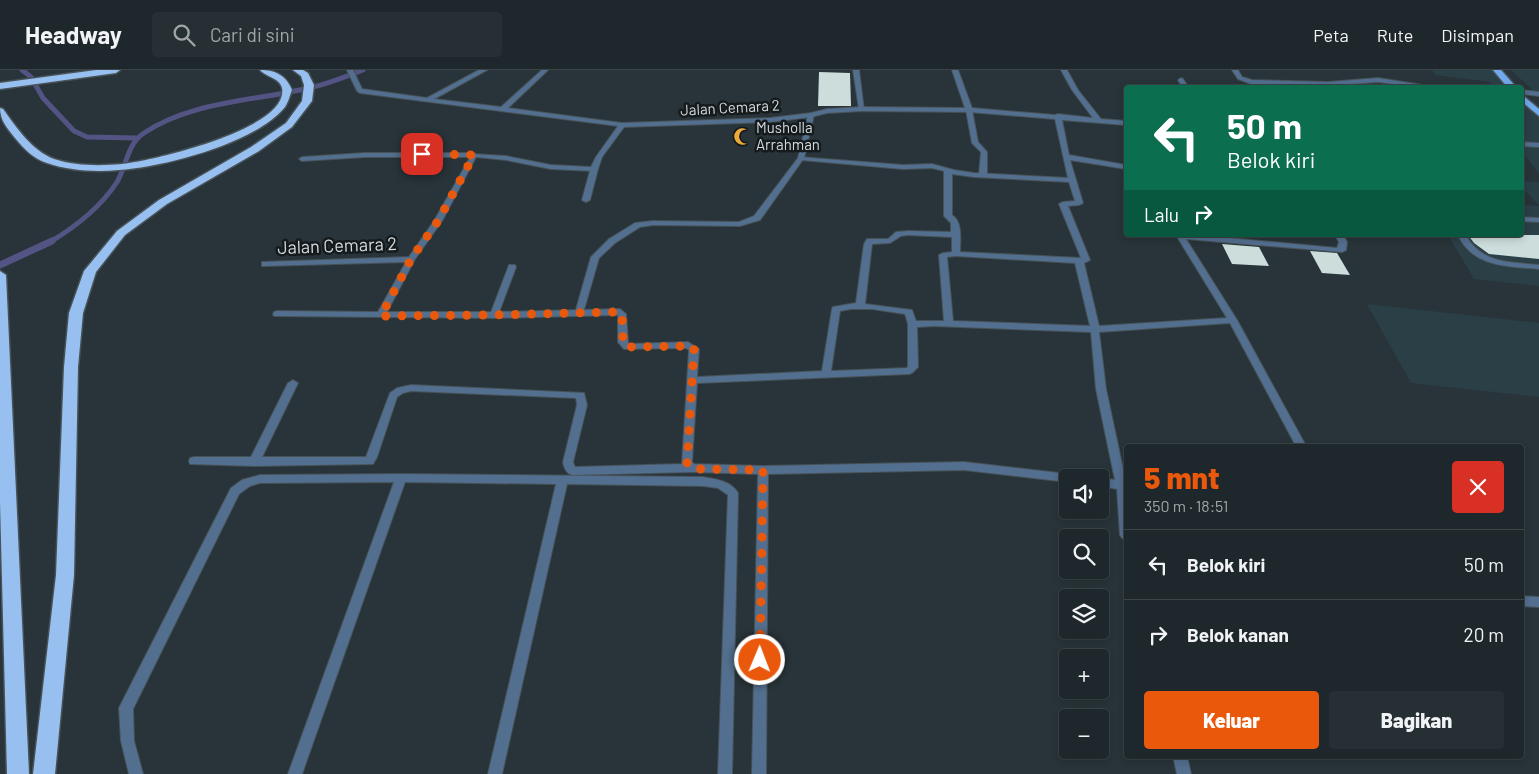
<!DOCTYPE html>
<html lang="id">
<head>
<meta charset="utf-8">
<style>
	body { margin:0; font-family:Barlow,sans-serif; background:#262f33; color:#f1f3f6; height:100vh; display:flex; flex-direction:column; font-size:19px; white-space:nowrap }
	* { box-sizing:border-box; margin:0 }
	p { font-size:16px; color:#a1a5a9 }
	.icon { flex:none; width:28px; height:28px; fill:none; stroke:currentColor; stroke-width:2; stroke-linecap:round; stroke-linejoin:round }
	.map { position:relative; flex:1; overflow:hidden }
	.sheet { position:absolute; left:1124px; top:374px; width:400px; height:315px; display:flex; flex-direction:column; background:#1e272b; border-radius:5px; box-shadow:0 2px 8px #0003,0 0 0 1px #3c4447 }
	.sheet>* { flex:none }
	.guide { position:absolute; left:1124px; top:15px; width:400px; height:152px; border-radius:5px; box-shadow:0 2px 8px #0003,0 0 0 1px #3c4447; background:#0b6e4f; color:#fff; overflow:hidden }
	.fabs { position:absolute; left:1059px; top:399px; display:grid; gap:10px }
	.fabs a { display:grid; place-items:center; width:50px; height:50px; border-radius:5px; background:#1e272b; box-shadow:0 2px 8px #0003,0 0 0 1px #3c4447; font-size:25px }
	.pin { position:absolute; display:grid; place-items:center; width:42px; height:42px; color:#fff; margin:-21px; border-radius:10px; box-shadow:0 2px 8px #0006 }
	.me { position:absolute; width:55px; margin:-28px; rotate:1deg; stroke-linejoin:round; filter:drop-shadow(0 0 4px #0008) }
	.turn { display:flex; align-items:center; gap:18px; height:105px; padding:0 20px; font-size:22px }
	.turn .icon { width:65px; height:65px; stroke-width:2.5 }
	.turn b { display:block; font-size:35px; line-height:42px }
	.then { display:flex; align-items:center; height:48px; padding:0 20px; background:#0003; gap:10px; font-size:19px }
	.round { display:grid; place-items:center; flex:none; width:52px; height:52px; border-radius:5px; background:#262f33 }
	.headline { display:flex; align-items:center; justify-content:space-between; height:85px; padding:0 20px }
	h1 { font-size:30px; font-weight:800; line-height:38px; color:#ea580c }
	.primary-button { display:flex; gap:10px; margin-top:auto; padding:10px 20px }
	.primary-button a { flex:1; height:58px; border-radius:5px; background:#ea580c; color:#fff; font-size:20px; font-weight:800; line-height:58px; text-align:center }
	.primary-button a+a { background:#262f33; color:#f1f3f6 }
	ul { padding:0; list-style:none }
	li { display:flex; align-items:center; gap:15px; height:70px; padding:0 20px; border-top:1px solid #3c4447 }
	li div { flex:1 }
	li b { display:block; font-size:19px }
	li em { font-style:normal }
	header { display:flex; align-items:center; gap:30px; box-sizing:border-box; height:70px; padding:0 25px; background:#1e272b; border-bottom:1px solid #3c4447 }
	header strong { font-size:24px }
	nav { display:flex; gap:28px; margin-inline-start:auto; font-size:18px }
	.search { width:350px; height:45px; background:#262f33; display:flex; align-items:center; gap:12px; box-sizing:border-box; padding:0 18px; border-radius:5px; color:#a1a5a9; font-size:19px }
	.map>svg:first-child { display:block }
</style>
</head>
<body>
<header>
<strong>Headway</strong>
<div class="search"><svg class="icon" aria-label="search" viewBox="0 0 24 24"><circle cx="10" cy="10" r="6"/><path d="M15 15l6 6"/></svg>Cari di sini</div>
<nav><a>Peta</a><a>Rute</a><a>Disimpan</a></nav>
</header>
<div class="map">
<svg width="1539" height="704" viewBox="0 0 1539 704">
	<rect width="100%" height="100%" fill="#283439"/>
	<g fill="#2b3f47">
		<path d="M1432,0H1495L1516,17H1495L1490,12L1436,5Z"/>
		<path d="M1511,0H1539V26Z"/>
		<path d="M1521,22L1539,37V104L1521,80Z"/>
		<path d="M1521,111L1539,112V135L1521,117Z"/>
		<path d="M1521,135L1539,136V216L1474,209L1448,165H1521Z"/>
		<path d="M1367,234L1539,253V327L1411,313Z"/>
	</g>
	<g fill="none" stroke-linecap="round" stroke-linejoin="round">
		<g stroke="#535483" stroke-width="5">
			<path d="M22,0L31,7L43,28L74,61L87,67L136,68"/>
			<path d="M50,172C77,156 100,138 117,112C127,95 127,74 144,63C192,31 255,31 309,18C328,14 345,7 363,0"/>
		</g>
		<path stroke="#535483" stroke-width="7" d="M0,195L52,171"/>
	</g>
	<g fill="#ccdddc">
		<path d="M819,2L850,3L851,36H818Z"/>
		<path d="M1468,165H1539V189L1489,184L1474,173Z"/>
		<path d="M1222,174L1259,177L1269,196L1232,194Z"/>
		<path d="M1310,181L1337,183L1350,205L1322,203Z"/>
	</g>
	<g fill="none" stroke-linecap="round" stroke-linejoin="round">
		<defs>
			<g id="lane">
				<path d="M853,0H859L864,40L859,39Z"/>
				<path d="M1521,20L1539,22V26L1521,24Z"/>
				<path d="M969,38L972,40L978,72L987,82V105L983,107L979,105L981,82L972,73L966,40Z"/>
				<path d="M811,43L814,45L804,88L760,150L740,156L653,155L640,157L615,173L599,188L583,243L582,245H576L575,243L591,187L609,169L635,153L653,151L739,152L754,146L798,88L808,45Z"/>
				<path d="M365,83H474L477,85L474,87H365L302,91L299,89L302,87Z"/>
				<path d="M591,97L598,99L590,130L586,132L582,130Z"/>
				<path d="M1521,147L1539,148V152L1521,151Z"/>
				<path d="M1458,165H1466C1481,194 1511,192 1539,195V199C1507,196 1474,198 1458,165Z"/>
				<path d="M509,195H515L516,197L498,245L497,247H491L490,245Z"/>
				<path d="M1521,526L1539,527V537L1521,536Z"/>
			</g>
			<g id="street">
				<path d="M347,0H353L362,19L427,28L479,0H487L434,29L501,37L542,0H548L508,38L622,53L770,48L811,43L827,39L862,37L965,38L952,0H958L972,38L1055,45L1058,44L1093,48L1072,20L1061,0H1067L1078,20L1101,49L1126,51V55L1062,50L1069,85L1126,95V99L1070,90L1083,133L1079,135L1068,136L1090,190L1084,193L1099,256L1227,248L1176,165H1196L1337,178L1339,172L1335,165H1343L1347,172L1346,180L1342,182L1186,169L1237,250L1306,376H1296L1230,253L1099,262L1106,319L1126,413V470L1122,468L1120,465L1117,419L1100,416V408L1115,410L1096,319L1091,262L934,256L917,257L918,297L912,303L909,304L697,313L692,392L694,394L763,396L964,392L1068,404L1073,408H1068V412L964,400L768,404L766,704H752L758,404L692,402L572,405C566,403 564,398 563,392L577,335L576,328L411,321L403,323L397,327L377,387L373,394L254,396L190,394L189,391L190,388L194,387H251L288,313L293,310L298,313L262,387H366L390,323L397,318L411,315L584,323L587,335L573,392L575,397L682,394L689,280L686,278L624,279L618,272V245L494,248L274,246L273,244L274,242L277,241L378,242L406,192L265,196H262V192L409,187L434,151L472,84L506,86L551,95L591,97L596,87L618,56L360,23L357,21ZM862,41L969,42L1055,49L1068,108L974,103L954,100L932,94L903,95L799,87L798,88L801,90L903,99L932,98L944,101V146L951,153V162L908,161L896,162L888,169H867L864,174L856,233L833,237L832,239L822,301L697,307L699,279L688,272L629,274L628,272L626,244L620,239L494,242H387L415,189L442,151L476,87L506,90L551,99L594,101L598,99L602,87L624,57L770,52L811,47L827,43ZM952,104L974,107L1069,112L1075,131L1063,132L1059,134L1081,188L960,182C960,170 963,152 952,145ZM908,165L952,167V182L943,183L939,185L944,251H916L912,240L865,234L872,174L890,173L901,166ZM956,186L1075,193L1090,256L953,251L947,187ZM851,239H872L905,244L908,254V296L907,298L831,301L840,241Z"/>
				<path d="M1232,0H1238L1242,7L1252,10L1328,12L1378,8L1442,18H1421L1378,12L1328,16L1251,14L1238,9Z"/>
				<path d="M1181,8L1183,9L1189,18H1183L1178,10Z"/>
				<path d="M1521,72L1539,73V77L1521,76Z"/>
				<path d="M401,404L703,407C716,409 731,411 738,423L732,704H718L728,425L718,418L703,416L567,414L502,704H488L556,414L405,412L302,704H288L394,412L260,413L250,416L239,424L133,639L134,671L143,704H129L121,671L119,638L231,418L242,410L260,405Z"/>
				<path d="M1173,686H1187L1191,704H1177Z"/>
			</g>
			<g id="primary">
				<path d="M1493,0H1501L1517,18H1508Z"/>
				<path d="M1521,24L1539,39V46L1521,31Z"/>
			</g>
			<g id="highway">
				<path d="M96,0H120L116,3L0,19V13Z"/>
				<path d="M260,0C275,0 286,5 292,20C290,25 288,33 285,37C256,73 164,97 119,100C96,102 70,101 47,93C34,89 24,79 15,68C7,58 0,50 0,38L3,39C17,58 31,80 54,89C75,96 100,96 122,94C151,91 290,59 282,18C280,8 266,7 260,0Z"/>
				<path d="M293,0H303L308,3L314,15L312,31L292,57L259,81L167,134L125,165L96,202L83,243L78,297L74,505L55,704H33L56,505L64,297L69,243L84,201L117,161L159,130L251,77L286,53L302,31L304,15L301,6Z"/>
				<path d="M0,201L6,205L29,704H7L0,432Z"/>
			</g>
		</defs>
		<use href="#lane" stroke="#475257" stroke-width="2"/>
		<use href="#street" stroke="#475257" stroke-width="2"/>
		<use href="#primary" stroke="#475257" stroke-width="3"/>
		<use href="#highway" stroke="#475257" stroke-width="3"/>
		<use href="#lane" fill="#536f8f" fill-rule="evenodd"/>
		<use href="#street" fill="#536f8f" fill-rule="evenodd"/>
		<use href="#primary" fill="#70a9ec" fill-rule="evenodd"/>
		<use href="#highway" fill="#97bfef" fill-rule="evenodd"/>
	</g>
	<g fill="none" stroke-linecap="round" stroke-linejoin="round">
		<path stroke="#ea580c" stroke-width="9" stroke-dasharray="0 16.2" d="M422,84L474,85L438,151L411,189L381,246L494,245L615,242L622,244L623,272L627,277L692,276L694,279L687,394L692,398L701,399L763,400L760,590"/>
	</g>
	<defs>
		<symbol id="mosque-bare" viewBox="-9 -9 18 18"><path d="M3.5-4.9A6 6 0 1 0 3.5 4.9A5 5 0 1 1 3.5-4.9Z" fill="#eda83b" stroke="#151b1d" stroke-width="2.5" paint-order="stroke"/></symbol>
	</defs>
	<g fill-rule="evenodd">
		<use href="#mosque-bare" x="730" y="54" width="25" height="25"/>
	</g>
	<g text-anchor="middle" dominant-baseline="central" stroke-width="5" stroke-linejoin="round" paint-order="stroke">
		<g font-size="15" fill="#d2dadd" stroke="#151b1d">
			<text transform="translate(730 37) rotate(-3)">Jalan Cemara 2</text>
		</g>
		<g font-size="15" fill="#d2dadd" stroke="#151b1d" text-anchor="start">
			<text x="756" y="57">Musholla<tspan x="756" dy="17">Arrahman</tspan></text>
		</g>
		<g font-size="18" fill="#d2dadd" stroke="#151b1d">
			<text transform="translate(337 175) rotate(-2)">Jalan Cemara 2</text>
		</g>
	</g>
</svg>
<div class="fabs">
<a><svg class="icon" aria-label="sound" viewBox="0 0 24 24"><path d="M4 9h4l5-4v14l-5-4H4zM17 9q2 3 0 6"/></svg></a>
<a><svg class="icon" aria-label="search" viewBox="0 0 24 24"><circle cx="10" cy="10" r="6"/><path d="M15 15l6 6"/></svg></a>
<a><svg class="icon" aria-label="layers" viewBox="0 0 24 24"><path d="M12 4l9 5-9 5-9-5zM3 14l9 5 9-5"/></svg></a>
<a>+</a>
<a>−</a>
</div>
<div class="pin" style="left:422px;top:84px;background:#d93025"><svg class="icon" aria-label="arrive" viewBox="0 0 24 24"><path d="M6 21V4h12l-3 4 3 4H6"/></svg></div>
<svg class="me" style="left:760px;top:590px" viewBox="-20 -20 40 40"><circle r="17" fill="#ea580c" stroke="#fff" stroke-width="3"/><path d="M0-11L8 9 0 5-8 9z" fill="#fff"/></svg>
<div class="guide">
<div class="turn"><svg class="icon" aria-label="left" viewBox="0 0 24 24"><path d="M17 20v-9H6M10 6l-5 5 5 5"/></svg><div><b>50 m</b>Belok kiri</div></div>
<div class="then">Lalu<svg class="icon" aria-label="right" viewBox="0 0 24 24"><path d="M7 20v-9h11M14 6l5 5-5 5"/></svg></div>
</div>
<section class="sheet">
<div class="headline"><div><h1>5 mnt</h1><p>350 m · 18:51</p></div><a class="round" style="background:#d93025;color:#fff"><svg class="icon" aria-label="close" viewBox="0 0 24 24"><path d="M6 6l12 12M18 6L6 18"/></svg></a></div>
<ul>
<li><svg class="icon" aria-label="left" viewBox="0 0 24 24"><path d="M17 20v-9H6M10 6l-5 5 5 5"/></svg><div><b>Belok kiri</b></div><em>50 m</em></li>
<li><svg class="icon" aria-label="right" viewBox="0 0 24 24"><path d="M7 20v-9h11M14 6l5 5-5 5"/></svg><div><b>Belok kanan</b></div><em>20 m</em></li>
</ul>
<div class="primary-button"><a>Keluar</a><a>Bagikan</a></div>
</section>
</div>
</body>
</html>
